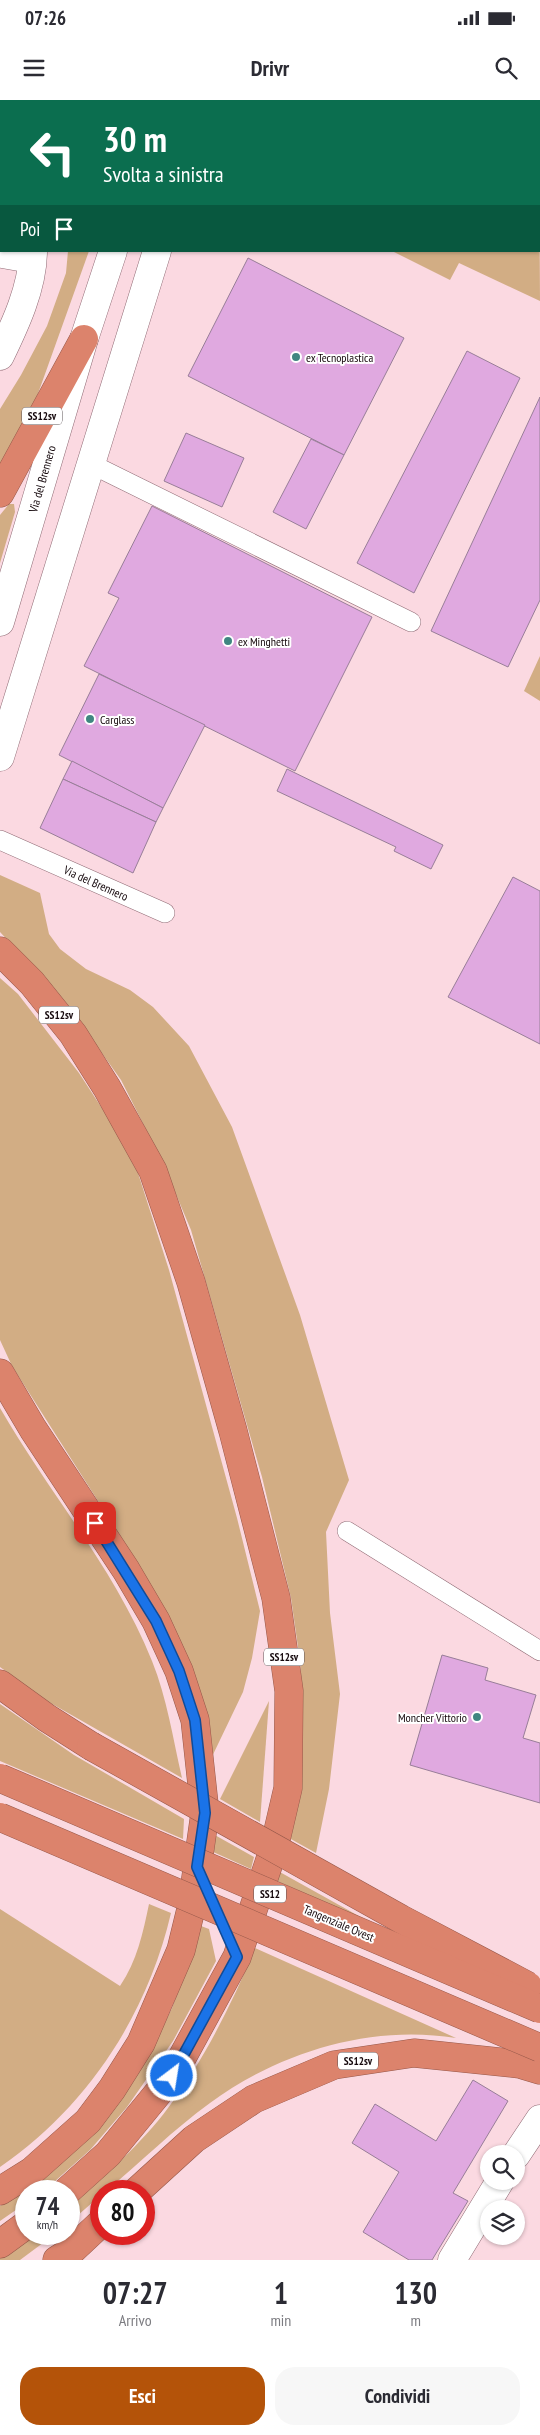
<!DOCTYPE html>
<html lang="it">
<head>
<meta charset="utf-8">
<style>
	body { margin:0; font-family:"PT Sans Narrow",sans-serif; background:#f7f7f7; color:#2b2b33; height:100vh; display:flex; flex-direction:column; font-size:19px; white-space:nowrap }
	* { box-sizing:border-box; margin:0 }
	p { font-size:16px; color:#7c7c81 }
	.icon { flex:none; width:28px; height:28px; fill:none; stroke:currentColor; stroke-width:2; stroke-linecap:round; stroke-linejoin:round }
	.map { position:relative; height:2160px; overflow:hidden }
	.side { display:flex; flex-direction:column; background:#fff; flex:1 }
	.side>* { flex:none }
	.guide { position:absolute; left:0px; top:0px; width:540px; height:152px; box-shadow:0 1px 4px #0004; background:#0b6e4f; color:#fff; overflow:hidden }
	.fabs { position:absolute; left:480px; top:2045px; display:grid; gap:10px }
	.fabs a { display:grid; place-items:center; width:45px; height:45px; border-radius:50%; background:#fff; box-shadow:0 1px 4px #0004; font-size:25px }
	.speed { position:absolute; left:15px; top:2080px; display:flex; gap:10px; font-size:25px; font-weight:700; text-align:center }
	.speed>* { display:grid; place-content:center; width:65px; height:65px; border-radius:50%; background:#fff; box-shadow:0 1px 4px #0004; line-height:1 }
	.speed small { font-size:12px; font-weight:400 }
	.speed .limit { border:8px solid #d22; background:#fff; color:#111 }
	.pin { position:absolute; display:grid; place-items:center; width:42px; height:42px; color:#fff; margin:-21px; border-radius:10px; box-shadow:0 2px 8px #0006 }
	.me { position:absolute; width:55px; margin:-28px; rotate:31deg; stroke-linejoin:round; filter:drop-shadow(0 0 4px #0008) }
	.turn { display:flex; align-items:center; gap:18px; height:105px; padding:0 20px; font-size:22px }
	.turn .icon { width:65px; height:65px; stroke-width:2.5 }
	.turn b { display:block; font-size:35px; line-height:42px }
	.then { display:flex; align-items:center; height:48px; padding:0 20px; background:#0003; gap:10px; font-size:19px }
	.eta { display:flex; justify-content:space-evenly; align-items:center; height:85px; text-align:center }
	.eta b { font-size:30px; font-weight:700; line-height:35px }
	.primary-button { display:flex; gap:10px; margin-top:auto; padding:10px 20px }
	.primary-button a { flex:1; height:58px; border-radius:20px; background:#b45309; color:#fff; font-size:20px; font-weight:700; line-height:58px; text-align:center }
	.primary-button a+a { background:#f7f7f7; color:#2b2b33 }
	.status { display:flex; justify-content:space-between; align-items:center; height:35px; padding:0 25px; background:#fff; direction:ltr }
	.status svg { height:14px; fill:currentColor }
	header { display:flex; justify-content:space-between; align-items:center; height:65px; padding:0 20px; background:#fff; font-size:22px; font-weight:700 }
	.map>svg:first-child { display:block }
</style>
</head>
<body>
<div class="status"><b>07:26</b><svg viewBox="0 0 49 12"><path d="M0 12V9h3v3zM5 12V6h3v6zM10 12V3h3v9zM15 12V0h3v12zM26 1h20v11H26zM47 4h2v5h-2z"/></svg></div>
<header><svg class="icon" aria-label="menu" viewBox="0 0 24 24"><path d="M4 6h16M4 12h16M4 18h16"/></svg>Drivr<svg class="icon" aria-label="search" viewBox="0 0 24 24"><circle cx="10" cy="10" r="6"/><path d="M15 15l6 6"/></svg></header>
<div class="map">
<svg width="540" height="2160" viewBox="0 0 540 2160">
	<rect width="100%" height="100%" fill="#fbd9e1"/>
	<g fill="#d2ad84">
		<path d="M234,0H461L463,1H233Z"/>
		<path d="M539,39L540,201L459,163L450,180L392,151H539Z"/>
		<path d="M68,151H89L35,302L0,375V309L21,275L47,226L66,173Z"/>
		<path d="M9,404H14L15,412L0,463V415Z"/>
		<path d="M540,556V601L524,591Z"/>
		<path d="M0,775L40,793L49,834L60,849L86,869L130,890L153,907L189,946L232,1027L300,1215L349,1380L326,1432L330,1513L340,1594L329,1689L316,1753L289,1738L303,1610L300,1561L291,1498L262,1377L191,1130L162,1061L121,980L67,904L0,832Z"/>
		<path d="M0,878L18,894L79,973L107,1016L138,1073L169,1170L237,1418L260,1511L252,1558L243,1592L208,1665L167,1516L133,1456L12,1266L0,1240Z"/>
		<path d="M0,1308C49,1393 115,1469 152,1561C167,1598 173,1639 182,1678L47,1601L0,1567Z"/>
		<path d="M269,1601L260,1722L220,1699Z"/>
		<path d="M0,1604L74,1655L184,1719L183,1739L0,1661Z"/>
		<path d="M213,1734L254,1757L251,1769L211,1751Z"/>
		<path d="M278,1771L375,1825L277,1781Z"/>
		<path d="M149,1804L171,1813C147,1916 87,2007 0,2067V1809L120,1886C137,1861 143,1833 149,1804Z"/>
		<path d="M201,1826L209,1829L216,1861L173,1941L127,2007L90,2050L44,2091H26V2103L0,2121V2106L18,2094L151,1951L172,1908Z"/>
		<path d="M255,1848L456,1938C371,1924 279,1952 210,2003C174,2029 141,2062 106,2091H101V2095L69,2123V2107C101,2080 143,2042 168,2008C204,1960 232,1904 255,1848Z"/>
		<path d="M36,2134H55L20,2160H0V2156Z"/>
	</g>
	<g fill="#e0a9e0" stroke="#987e98">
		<path d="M248,158L404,238L344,355L188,276Z"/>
		<path d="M467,251L520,278L414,493L357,463Z"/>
		<path d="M540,297V500L508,567L431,531Z"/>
		<path d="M186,333L244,358L222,407L164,381Z"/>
		<path d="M311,339L344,355L306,429L273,412Z"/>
		<path d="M152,406L372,517L295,671L84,566L119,498L108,493Z"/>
		<path d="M99,574L205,625L163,708L59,655Z"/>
		<path d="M72,661L163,708L156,722L63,679Z"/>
		<path d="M287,669L443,745L431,769L394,751L396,747L277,691Z"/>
		<path d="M63,679L156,722L133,773L40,728Z"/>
		<path d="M513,777L540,791V944L448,897Z"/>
		<path d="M442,1555L488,1568L485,1580L536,1595L523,1638L540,1643V1703L410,1665Z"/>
		<path d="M473,1980L508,2001L453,2093L468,2101L432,2160H409L363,2132L399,2072L352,2043L375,2004L436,2041Z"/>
	</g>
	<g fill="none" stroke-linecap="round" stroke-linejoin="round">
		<defs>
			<g id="lane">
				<path d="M0,158L33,164"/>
				<path d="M91,364L411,522"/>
				<path d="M0,740L165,813"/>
				<path d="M347,1431L540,1551"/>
			</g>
			<g id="street">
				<path d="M9,0L10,1"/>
				<path d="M511,0L514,1"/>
				<path d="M30,1V0"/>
				<path d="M539,14L540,15"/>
				<path d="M0,256C15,225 33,187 33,151"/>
				<path d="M516,2055L540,2019"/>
				<path d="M452,2160L500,2081"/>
			</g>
			<g id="secondary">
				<path d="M162,1V0"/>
				<path d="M200,1L201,0"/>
				<path d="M0,522L84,239L113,151"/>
				<path d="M0,657L157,151"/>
			</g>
			<g id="highway">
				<path d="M0,393L84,239"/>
				<path d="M0,851L32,883L73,934L107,988L153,1071L191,1182L233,1331L276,1498L289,1591L288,1688L274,1748L237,1857L172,1976L108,2054L67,2091"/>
				<path d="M0,1273L33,1329L126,1470L156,1521L179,1571L195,1620L205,1713L192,1805L181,1850L141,1943L112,1989L88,2021L32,2071L0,2091"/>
				<path d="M0,1584L47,1618L91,1646"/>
				<path d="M137,2091L194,2039L254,1999L334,1965L414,1953L520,1964L540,1970"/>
				<path d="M0,2144L26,2125"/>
				<path d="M57,2160L71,2151L101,2123"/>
			</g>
		</defs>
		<use href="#lane" stroke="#906b75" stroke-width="20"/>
		<use href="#street" stroke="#906b75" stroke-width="29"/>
		<use href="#secondary" stroke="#906b75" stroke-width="29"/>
		<use href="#highway" stroke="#96584a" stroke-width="29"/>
		<use href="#lane" stroke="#fff" stroke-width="19"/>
		<use href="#street" stroke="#fff" stroke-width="28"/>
		<use href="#secondary" stroke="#fff" stroke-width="28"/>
		<use href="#highway" stroke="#dc836c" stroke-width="28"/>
		<defs>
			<g id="highway-bridge">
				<path d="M91,1646L401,1819L528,1886"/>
				<path d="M0,1678L540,1909"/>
				<path d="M0,1717L540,1948"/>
			</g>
		</defs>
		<use href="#highway-bridge" stroke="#96584a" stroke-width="29" stroke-linecap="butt"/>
		<use href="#highway-bridge" stroke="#dc836c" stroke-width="28"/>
	</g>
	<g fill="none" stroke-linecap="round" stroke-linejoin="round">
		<defs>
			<path id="route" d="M95,1423L156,1521L179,1571L195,1620L205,1713L197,1767L237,1857L172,1976"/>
		</defs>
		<use href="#route" stroke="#114b97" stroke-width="12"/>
		<use href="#route" stroke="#1a73e8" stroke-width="9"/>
	</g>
	<g fill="#3f8681" stroke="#fff" stroke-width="2">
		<circle cx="296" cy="257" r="5"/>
		<circle cx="228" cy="541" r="5"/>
		<circle cx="90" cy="619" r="5"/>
		<circle cx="477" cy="1617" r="5"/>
	</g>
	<g text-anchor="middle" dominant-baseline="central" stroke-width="4" stroke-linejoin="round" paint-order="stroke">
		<g fill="#fff" stroke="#5b5255" stroke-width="1">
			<rect x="22" y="307.5" width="40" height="17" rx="4"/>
			<rect x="39" y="906.5" width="40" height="17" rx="4"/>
			<rect x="264" y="1548.5" width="40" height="17" rx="4"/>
			<rect x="254" y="1785.5" width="32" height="17" rx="4"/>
			<rect x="338" y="1952.5" width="40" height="17" rx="4"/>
		</g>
		<g font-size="11" font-weight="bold" fill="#15080c">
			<text x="42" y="316">SS12sv</text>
			<text x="59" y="915">SS12sv</text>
			<text x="284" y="1557">SS12sv</text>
			<text x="270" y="1794">SS12</text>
			<text x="358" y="1961">SS12sv</text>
		</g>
		<g font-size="12" fill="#15080c" stroke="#fff" text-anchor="start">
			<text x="306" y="257">ex Tecnoplastica</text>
			<text x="238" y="541">ex Minghetti</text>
			<text x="100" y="619">Carglass</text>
			<text x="467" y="1617" text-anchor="end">Moncher Vittorio</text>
		</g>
		<g font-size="12" fill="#15080c" stroke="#fff">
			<text transform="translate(42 379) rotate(-74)">Via del Brennero</text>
			<text transform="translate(96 783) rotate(24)">Via del Brennero</text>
			<text transform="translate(339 1823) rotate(23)">Tangenziale Ovest</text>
		</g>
	</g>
</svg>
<div class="fabs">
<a><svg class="icon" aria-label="search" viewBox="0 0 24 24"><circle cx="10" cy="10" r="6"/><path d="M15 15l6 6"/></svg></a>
<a><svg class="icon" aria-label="layers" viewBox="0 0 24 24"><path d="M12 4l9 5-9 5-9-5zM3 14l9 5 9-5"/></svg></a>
</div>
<div class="speed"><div>74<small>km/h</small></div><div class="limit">80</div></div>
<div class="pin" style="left:95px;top:1423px;background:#d93025"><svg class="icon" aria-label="arrive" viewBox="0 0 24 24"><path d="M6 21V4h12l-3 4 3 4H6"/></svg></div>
<svg class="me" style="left:172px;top:1976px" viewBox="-20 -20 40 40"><circle r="17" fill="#1a73e8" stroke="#fff" stroke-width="3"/><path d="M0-11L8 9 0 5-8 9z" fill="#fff"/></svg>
<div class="guide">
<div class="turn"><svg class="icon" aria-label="left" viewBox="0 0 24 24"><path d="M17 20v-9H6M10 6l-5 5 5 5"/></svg><div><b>30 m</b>Svolta a sinistra</div></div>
<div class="then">Poi<svg class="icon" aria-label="arrive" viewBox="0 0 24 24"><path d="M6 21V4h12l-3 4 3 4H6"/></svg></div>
</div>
</div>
<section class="side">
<div class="eta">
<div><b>07:27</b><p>Arrivo</p></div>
<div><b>1</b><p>min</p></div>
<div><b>130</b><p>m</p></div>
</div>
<div class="primary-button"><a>Esci</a><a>Condividi</a></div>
</section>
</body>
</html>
